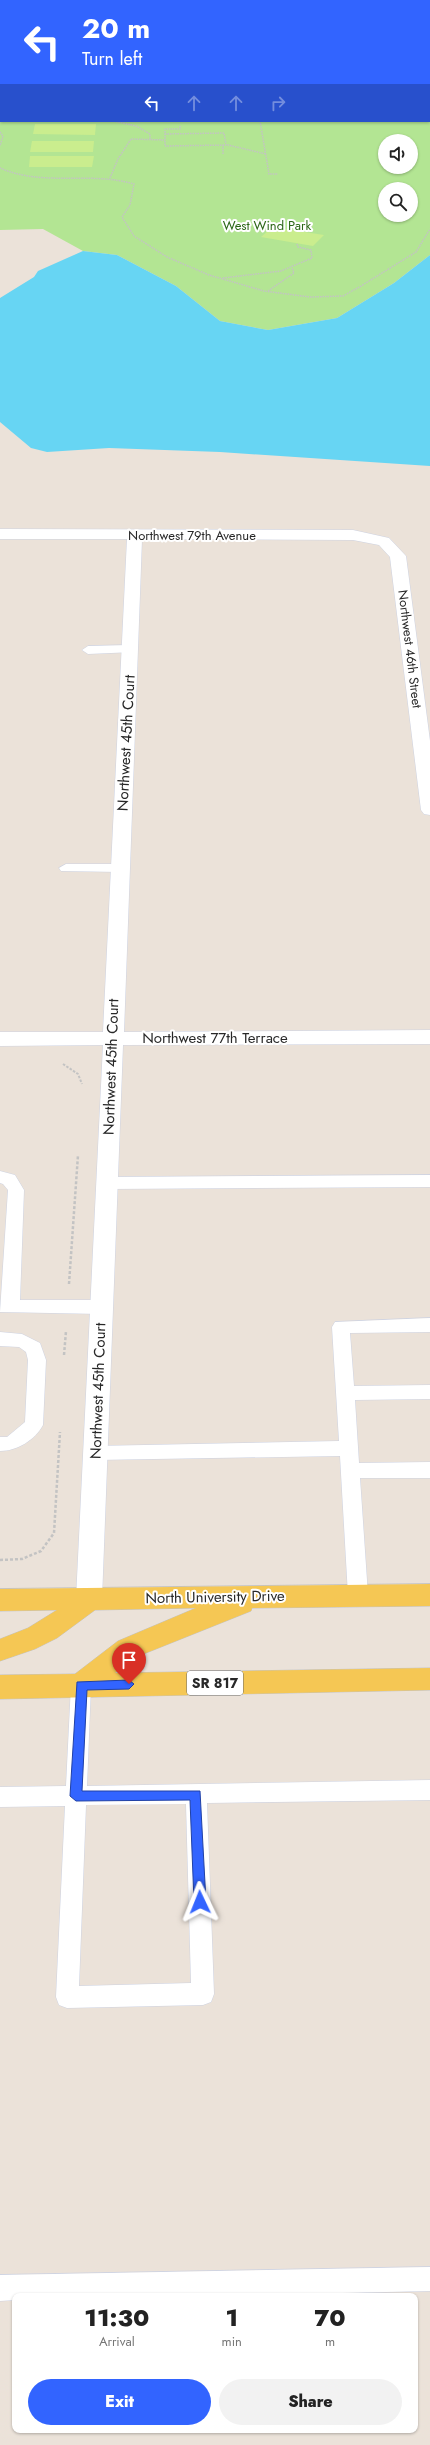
<!DOCTYPE html>
<html lang="en">
<head>
<meta charset="utf-8">
<style>
	body { margin:0; font-family:Jost,sans-serif; background:#f2f2f2; color:#222; height:100vh; display:flex; flex-direction:column; font-size:15px; white-space:nowrap }
	* { box-sizing:border-box; margin:0 }
	p { font-size:13px; color:#767676 }
	.icon { flex:none; width:22px; height:22px; fill:none; stroke:currentColor; stroke-width:2; stroke-linecap:round; stroke-linejoin:round }
	.map { position:relative; flex:1; overflow:hidden }
	.sheet { position:absolute; left:12px; top:2293px; width:406px; height:140px; display:flex; flex-direction:column; background:#fff; border-radius:8px; box-shadow:0 1px 3px #0004 }
	.sheet>* { flex:none }
	.banner { position:absolute; left:0px; top:0px; width:430px; height:122px; box-shadow:0 1px 3px #0004; background:#3264ff; color:#fff; overflow:hidden }
	.tools { position:absolute; left:378px; top:134px; display:grid; gap:8px }
	.tools a { display:grid; place-items:center; width:40px; height:40px; border-radius:50%; background:#fff; box-shadow:0 1px 3px #0004; font-size:20px }
	.pin { position:absolute; display:grid; place-items:center; width:34px; height:34px; color:#fff; margin:-41px -17px; border-radius:50% 50% 50% 0; rotate:-45deg; box-shadow:0 0 4px #0007 }
	.pin .icon { rotate:45deg }
	.me { position:absolute; width:44px; margin:-22px; rotate:358deg; stroke-linejoin:round; filter:drop-shadow(0 0 3px #0008) }
	.turn { display:flex; align-items:center; gap:14px; height:84px; padding:0 16px; font-size:18px }
	.turn .icon { width:52px; height:52px; stroke-width:2.5 }
	.turn b { display:block; font-size:28px; line-height:34px }
	.lanes { display:flex; align-items:center; height:38px; padding:0 16px; background:#0003; justify-content:center; gap:20px; direction:ltr }
	.lanes .off { opacity:.35 }
	.eta { display:flex; justify-content:space-evenly; align-items:center; height:68px; text-align:center }
	.eta b { font-size:24px; font-weight:800; line-height:28px }
	.action { display:flex; gap:8px; margin-top:auto; padding:8px 16px }
	.action a { flex:1; height:46px; border-radius:24px; background:#3264ff; color:#fff; font-size:16px; font-weight:800; line-height:46px; text-align:center }
	.action a+a { background:#f2f2f2; color:#222 }
	.map>svg:first-child { display:block }
</style>
</head>
<body>
<div class="map">
<svg width="430" height="2445" viewBox="0 0 430 2445">
	<rect width="100%" height="100%" fill="#ebe2d9"/>
	<path fill="#b3e593" fill-rule="evenodd" d="M0,39L1,121H429L430,39V255L394,283L337,318L268,330L220,321L176,286L117,255L83,251L43,229L0,230ZM385,141H411V167H385ZM385,189H411V215H385Z"/>
	<g fill="#caed8e">
		<path d="M35,124H96L95,135L33,134Z"/>
		<path d="M32,141H94L93,152H30Z"/>
		<path d="M30,156H94L92,167H29Z"/>
		<path d="M272,227L324,235L313,246L261,237Z"/>
	</g>
	<path fill="#67d5f3" d="M83,251L117,255L176,286L220,321L268,330L337,318L394,283L430,255V466L220,452L109,448L47,452L31,448L0,422V298L34,277L38,271Z"/>
	<g fill="none" stroke-linecap="round" stroke-linejoin="round">
		<defs>
			<g id="lane">
				<path d="M130,645L136,649L134,652L88,654L82,650L88,646Z"/>
				<path d="M66,864H120L127,868L120,872L61,871L59,868Z"/>
				<path d="M0,1171L15,1175L24,1190L20,1300H101L107,1302L110,1307L107,1312L101,1314L0,1312L8,1190L3,1184L0,1183Z"/>
				<path d="M430,1175V1187L106,1189L100,1187L98,1183L100,1179L106,1177Z"/>
				<path d="M430,1318V1332L350,1333L354,1386L430,1385V1399L355,1400L359,1463L430,1462V1478H360L368,1595L365,1601L358,1603L351,1601L348,1595L340,1456L95,1460L88,1458L86,1453L88,1448L95,1446L339,1441L332,1327L335,1322Z"/>
				<path d="M0,1332L22,1334L40,1343L46,1360L43,1425C35,1440 17,1451 0,1451V1437H7L25,1422L28,1360L26,1352L19,1347L0,1346Z"/>
				<path d="M81,1676L88,1679L91,1685L87,1786L430,1780V1800L207,1803L214,1994L211,2002L203,2005L67,2008L59,2005L56,1997L65,1806L0,1807V1787L66,1786L71,1685L74,1679ZM186,1804L191,1983L79,1986L86,1805Z"/>
				<path d="M430,2267V2291L215,2296H15V2300L0,2301V2275Z"/>
			</g>
			<g id="street">
				<rect x="154" y="0" width="10" height="1"/>
				<rect x="325" y="0" width="10" height="1"/>
				<path d="M0,529L353,530L389,538L406,556L430,741V815L424,814L421,810L390,557L379,545L353,540L142,539L124,1032L430,1030V1044L123,1045L102,1599L98,1607L89,1610L80,1607L76,1599L103,1045L0,1046V1032H103L127,539H0Z"/>
			</g>
			<g id="secondary">
				<rect x="0" y="31" width="1" height="6"/>
				<rect x="429" y="33" width="1" height="6"/>
			</g>
			<path id="primary" d="M430,1584V1606L252,1608L251,1611L136,1657L115,1673L430,1668V1690L0,1699V1675L75,1674L118,1641L196,1608L95,1610L57,1638L35,1649L0,1661V1639L28,1628L57,1610L0,1611V1589Z"/>
		</defs>
		<use href="#lane" stroke="#ced3e2" stroke-width="1"/>
		<use href="#street" stroke="#ced3e2" stroke-width="1"/>
		<use href="#secondary" stroke="#ced3e2" stroke-width="1"/>
		<use href="#primary" stroke="#c3c3c3" stroke-width="1"/>
		<g stroke="#c3c3c3" stroke-width="1.5" stroke-dasharray="1.5 1" stroke-linecap="butt">
			<path d="M117,121H114L136,126L150,134V140"/>
			<path d="M260,121L269,174H278"/>
			<path d="M0,122L1,120"/>
			<path d="M180,126V129H165V146L228,145L266,154"/>
			<path d="M0,132L3,136L0,146"/>
			<path d="M165,134L224,133L226,145"/>
			<path d="M223,145V154"/>
			<path d="M0,168C43,187 90,171 134,184L130,205L122,217L134,236L167,257L209,275L264,291L310,297L343,296L361,286L416,252L430,229"/>
			<path d="M110,178L118,159L131,139L165,140"/>
			<path d="M223,278L281,271L312,258L311,250L298,247L297,244"/>
			<path d="M268,291L294,273L292,268"/>
		</g>
		<path stroke="#c3c3c3" stroke-width="2" stroke-dasharray="2.5 1.5" stroke-linecap="butt" d="M63,1064L78,1074L82,1084"/>
		<g stroke="#c3c3c3" stroke-width="2.5" stroke-dasharray="3 2" stroke-linecap="butt">
			<path d="M69,1284L78,1155"/>
			<path d="M64,1355L66,1331"/>
			<path d="M0,1560L22,1559L41,1551L54,1533L60,1432"/>
		</g>
		<use href="#lane" fill="#fff" fill-rule="evenodd"/>
		<use href="#street" fill="#fff" fill-rule="evenodd"/>
		<use href="#secondary" fill="#fff" fill-rule="evenodd"/>
		<use href="#primary" fill="#f5c754" fill-rule="evenodd"/>
	</g>
	<path fill="#3264ff" stroke="#2041a6" d="M129,1680L134,1684L129,1689L87,1690L82,1791H200L206,1902L200,1908L194,1902L190,1800L76,1801L70,1796L77,1682Z"/>
	<g text-anchor="middle" dominant-baseline="central" stroke-width="4" stroke-linejoin="round" paint-order="stroke">
		<g font-size="13" fill="#2c6717" stroke="#fff">
			<text x="267" y="225">West Wind Park</text>
		</g>
		<g font-size="13" fill="#282828" stroke="#fff">
			<text x="192" y="535">Northwest 79th Avenue</text>
			<text transform="translate(410 649) rotate(83)">Northwest 46th Street</text>
		</g>
		<rect fill="#fff" stroke="#686868" stroke-width="1" x="187" y="1671" width="56" height="24" rx="3"/>
		<g font-size="14" font-weight="bold" fill="#282828">
			<text x="215" y="1683">SR 817</text>
		</g>
		<g font-size="15" fill="#282828" stroke="#fff">
			<text transform="translate(126 743) rotate(-87)">Northwest 45th Court</text>
			<text x="215" y="1038">Northwest 77th Terrace</text>
			<text transform="translate(111 1067) rotate(-88)">Northwest 45th Court</text>
			<text transform="translate(98 1391) rotate(-88)">Northwest 45th Court</text>
			<text transform="translate(215 1597) rotate(-1)">North University Drive</text>
		</g>
	</g>
</svg>
<div class="tools">
<a><svg class="icon" aria-label="sound" viewBox="0 0 24 24"><path d="M4 9h4l5-4v14l-5-4H4zM17 9q2 3 0 6"/></svg></a>
<a><svg class="icon" aria-label="search" viewBox="0 0 24 24"><circle cx="10" cy="10" r="6"/><path d="M15 15l6 6"/></svg></a>
</div>
<div class="pin" style="left:129px;top:1684px;background:#d93025"><svg class="icon" aria-label="arrive" viewBox="0 0 24 24"><path d="M6 21V4h12l-3 4 3 4H6"/></svg></div>
<svg class="me" style="left:200px;top:1902px" viewBox="-20 -20 40 40"><path d="M0-17L14 15 0 8-14 15z" fill="#3264ff" stroke="#fff" stroke-width="4"/></svg>
<div class="banner">
<div class="turn"><svg class="icon" aria-label="left" viewBox="0 0 24 24"><path d="M17 20v-9H6M10 6l-5 5 5 5"/></svg><div><b>20 m</b>Turn left</div></div>
<div class="lanes"><svg class="icon" aria-label="left" viewBox="0 0 24 24"><path d="M17 20v-9H6M10 6l-5 5 5 5"/></svg><svg class="icon off" aria-label="ahead" viewBox="0 0 24 24"><path d="M12 20V5M6 11l6-6 6 6"/></svg><svg class="icon off" aria-label="ahead" viewBox="0 0 24 24"><path d="M12 20V5M6 11l6-6 6 6"/></svg><svg class="icon off" aria-label="right" viewBox="0 0 24 24"><path d="M7 20v-9h11M14 6l5 5-5 5"/></svg></div>
</div>
<section class="sheet">
<div class="eta">
<div><b>11:30</b><p>Arrival</p></div>
<div><b>1</b><p>min</p></div>
<div><b>70</b><p>m</p></div>
</div>
<div class="action"><a>Exit</a><a>Share</a></div>
</section>
</div>
</body>
</html>
